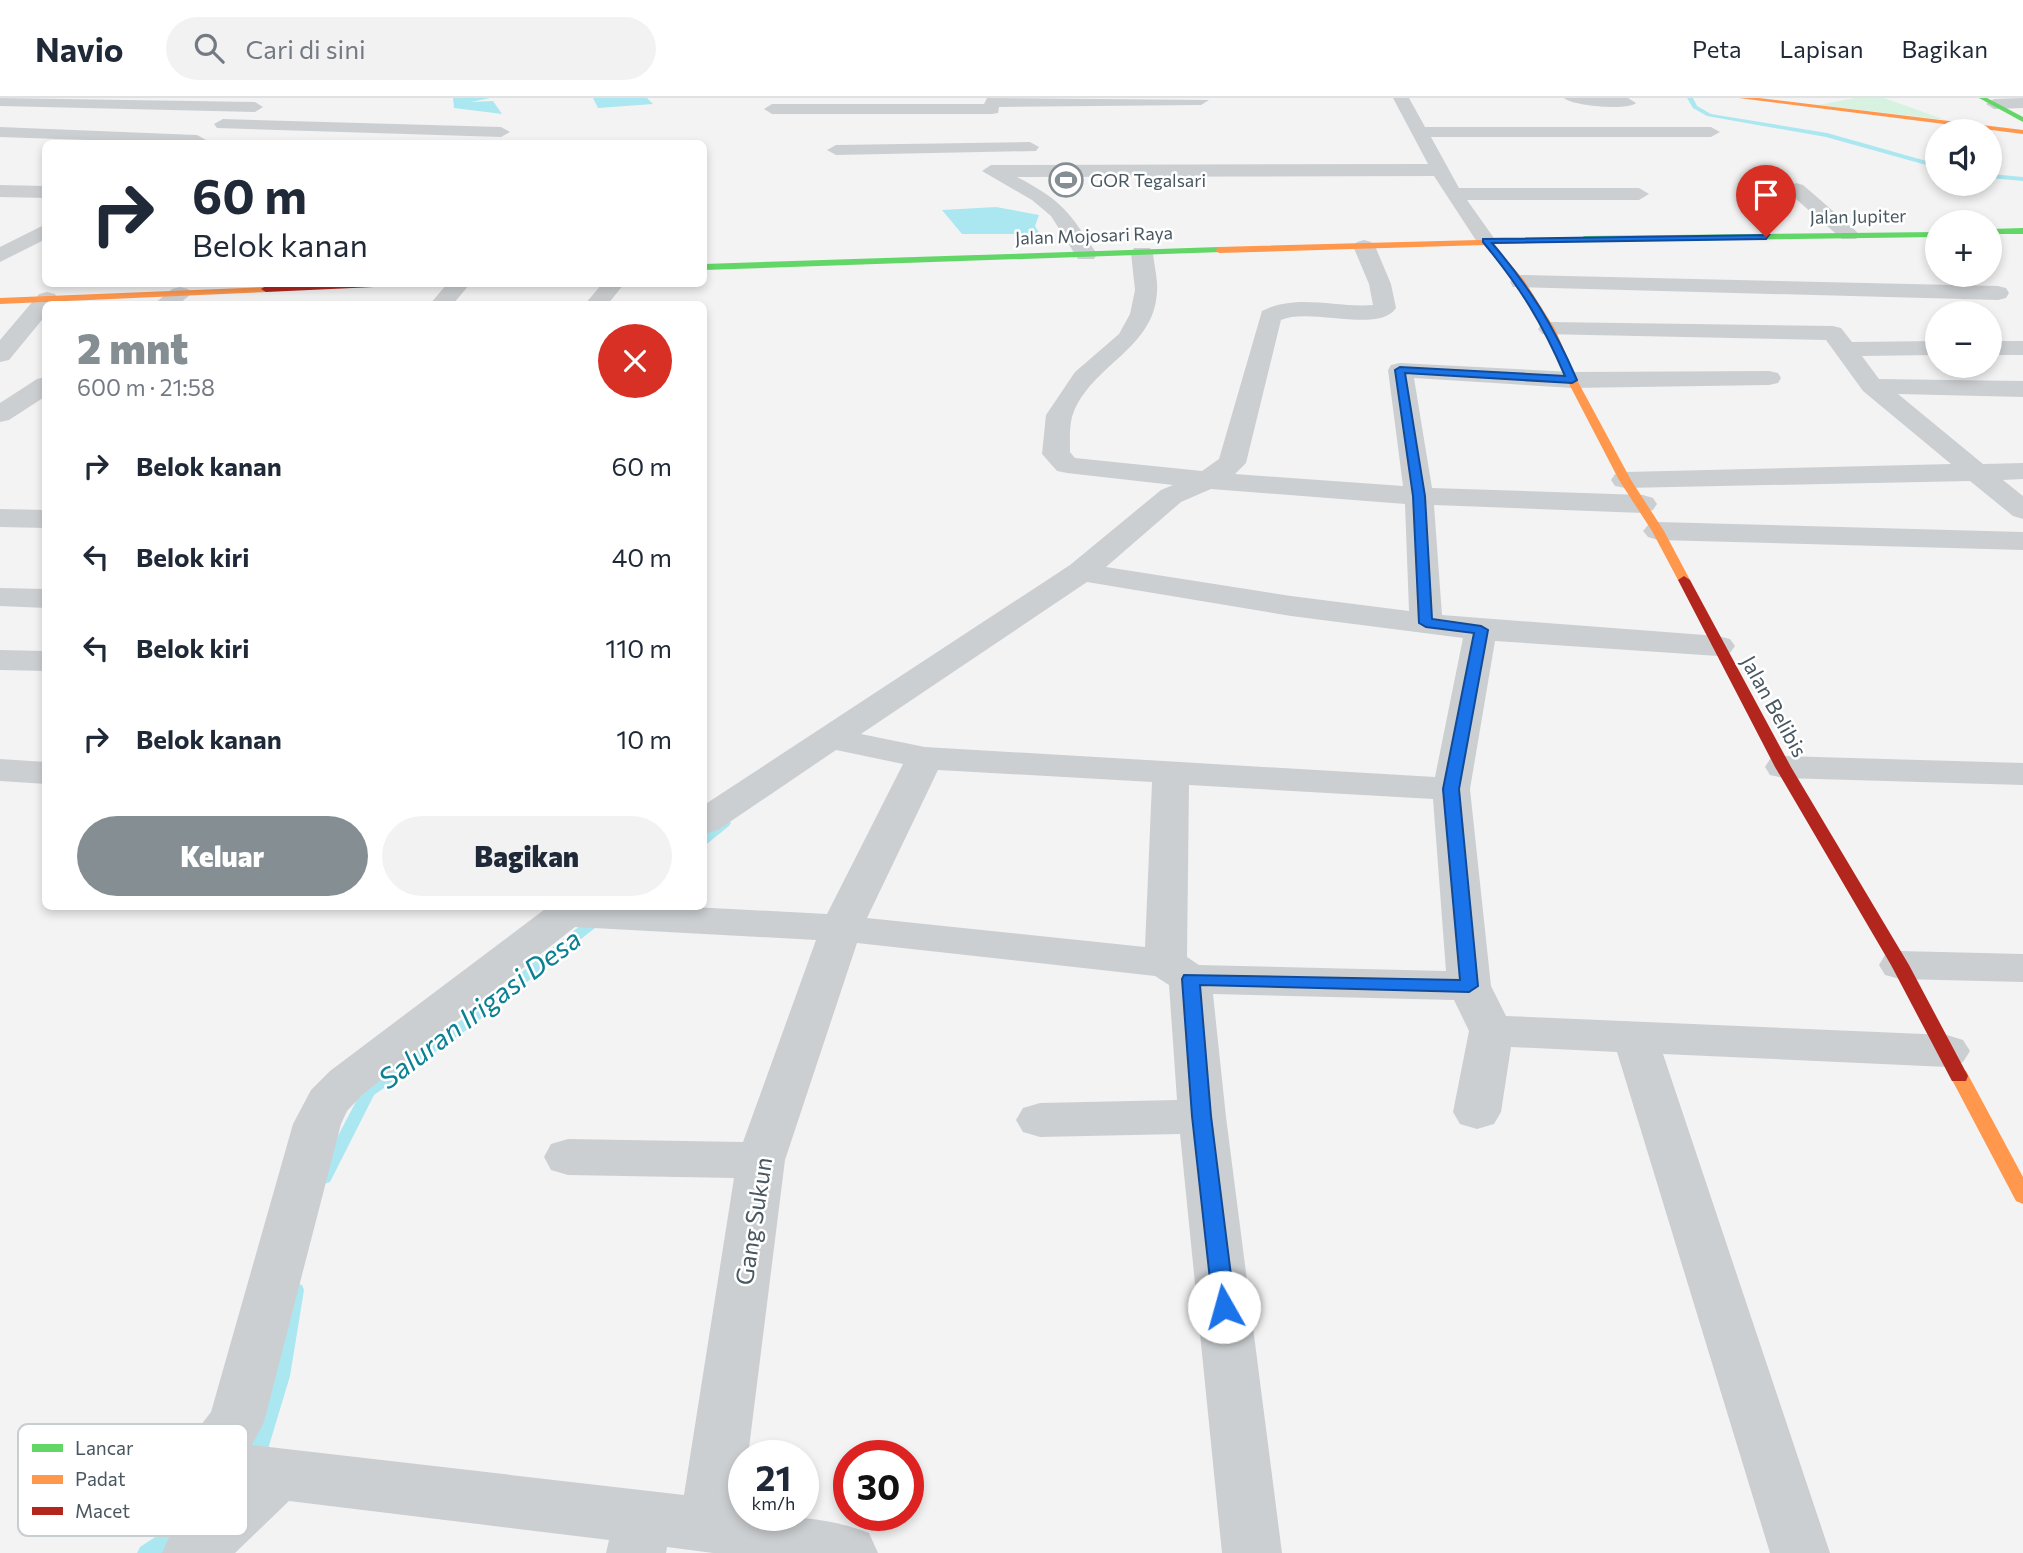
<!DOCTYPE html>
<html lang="id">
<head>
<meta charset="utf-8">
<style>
	body { margin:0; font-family:Commissioner,sans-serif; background:#f2f2f3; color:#1f2937; height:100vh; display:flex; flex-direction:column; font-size:26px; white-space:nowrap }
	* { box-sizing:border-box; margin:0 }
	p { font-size:23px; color:#747a83 }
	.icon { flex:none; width:38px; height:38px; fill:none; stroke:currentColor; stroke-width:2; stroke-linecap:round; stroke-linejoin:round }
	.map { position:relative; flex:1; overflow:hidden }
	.panel { position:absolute; left:42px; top:203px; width:665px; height:609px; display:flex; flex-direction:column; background:#fff; border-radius:10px; box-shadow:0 4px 10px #0003 }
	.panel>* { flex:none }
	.hud { position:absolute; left:42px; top:42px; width:665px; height:147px; border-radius:10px; box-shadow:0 4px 10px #0003; background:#fff; color:#1f2937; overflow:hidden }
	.controls { position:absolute; left:1925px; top:21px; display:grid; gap:14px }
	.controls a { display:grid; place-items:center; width:77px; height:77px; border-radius:50%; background:#fff; box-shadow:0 4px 10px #0003; font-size:35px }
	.speed { position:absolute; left:728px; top:1342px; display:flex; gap:14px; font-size:35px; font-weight:700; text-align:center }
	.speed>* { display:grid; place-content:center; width:91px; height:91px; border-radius:50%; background:#fff; box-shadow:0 4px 10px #0003; line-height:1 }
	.speed small { font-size:18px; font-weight:400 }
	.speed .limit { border:10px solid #d22; background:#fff; color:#111 }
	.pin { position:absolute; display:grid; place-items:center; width:60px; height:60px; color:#fff; margin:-72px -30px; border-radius:50% 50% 50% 0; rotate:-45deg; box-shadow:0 0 7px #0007 }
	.pin .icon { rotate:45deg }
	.me { position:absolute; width:77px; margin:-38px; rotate:353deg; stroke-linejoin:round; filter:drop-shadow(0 0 5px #0008) }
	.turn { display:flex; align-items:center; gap:24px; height:147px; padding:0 35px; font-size:32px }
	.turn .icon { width:91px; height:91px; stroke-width:2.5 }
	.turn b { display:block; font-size:49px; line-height:60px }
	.round { display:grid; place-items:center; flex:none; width:74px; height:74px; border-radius:37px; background:#f2f2f3 }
	.overview { display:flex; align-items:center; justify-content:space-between; height:119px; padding:0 35px }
	h1 { font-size:42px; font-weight:800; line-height:52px; color:#848e93 }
	.action { display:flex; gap:14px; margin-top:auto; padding:14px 35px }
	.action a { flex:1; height:80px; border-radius:42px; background:#848e93; color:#fff; font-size:28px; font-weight:800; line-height:80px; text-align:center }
	.action a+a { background:#f2f2f3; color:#1f2937 }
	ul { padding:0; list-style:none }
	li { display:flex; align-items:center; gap:21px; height:91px; padding:0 35px }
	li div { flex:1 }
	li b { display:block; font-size:26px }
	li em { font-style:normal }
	header { display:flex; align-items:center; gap:42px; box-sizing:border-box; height:98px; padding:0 35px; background:#fff; border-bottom:2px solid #e0e1e3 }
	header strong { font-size:33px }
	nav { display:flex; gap:38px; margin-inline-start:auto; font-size:24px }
	.search { width:490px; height:63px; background:#f2f2f3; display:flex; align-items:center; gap:18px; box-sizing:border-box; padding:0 24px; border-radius:38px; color:#747a83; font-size:26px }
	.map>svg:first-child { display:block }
</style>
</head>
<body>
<header>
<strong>Navio</strong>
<div class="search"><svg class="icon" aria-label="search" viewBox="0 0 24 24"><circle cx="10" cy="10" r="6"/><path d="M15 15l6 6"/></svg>Cari di sini</div>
<nav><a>Peta</a><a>Lapisan</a><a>Bagikan</a></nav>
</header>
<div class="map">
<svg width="2023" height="1455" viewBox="0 0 2023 1455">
	<rect width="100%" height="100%" fill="#f3f3f3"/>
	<path fill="#d7f2e0" d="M1855,0H1884L1946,22L1818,7Z"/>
	<g fill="#abe7f1">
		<path d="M453,0H490L471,4L493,3L502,16L454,10Z"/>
		<path d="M593,0H647L653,6L598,10Z"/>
		<path d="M996,109L1039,117L1035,128L1040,136H962L942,112Z"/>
	</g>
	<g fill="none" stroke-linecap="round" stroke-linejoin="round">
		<g fill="#abe7f1" fill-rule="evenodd">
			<path d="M1687,0H1693L1697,8L1711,16L1827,35L1937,66V70L1826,39L1707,18L1693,10Z"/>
			<path d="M1990,76L2023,79V83L1990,80Z"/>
			<path d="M725,721L729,722L731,725L729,728L708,745L704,746V736L721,722Z"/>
			<path d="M600,815L605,816L607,819L605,822L465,933L374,997L330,1084L324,1086L318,1084L316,1080L363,990L455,927L595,816Z"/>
			<path d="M296,1185L302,1187L304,1192L290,1278L265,1361L262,1367L256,1369L250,1367L247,1361L272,1278L288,1192L290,1187Z"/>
			<path d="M181,1422L188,1425L191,1431L188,1437L163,1455H137L140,1449Z"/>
		</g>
		<g fill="#cccfd1" fill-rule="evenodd">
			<path d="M0,0L255,4L263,9L255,14L0,8Z"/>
			<path d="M987,0L1209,2L1201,7L999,9L998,15L992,16H772L764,11L772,6H984Z"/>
			<path d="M1393,0H1409L1425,29H1711L1720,34L1711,39H1431L1459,90H1639L1649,96L1639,102H1467L1496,143L1493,147H1479L1434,78L1017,79C1063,103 1069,114 1097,156L1094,161H1078L1051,118L1032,102L982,73L991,67L1428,66Z"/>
			<path d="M1564,0H1628L1636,5C1628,13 1572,8 1564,0Z"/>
			<path d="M2023,0V10L1994,11L1986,6L1994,1Z"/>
			<path d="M223,21L501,29L510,34L501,39L217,30L214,26Z"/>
			<path d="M0,29L197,37L206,42L203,46L0,39Z"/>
			<path d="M1030,44L1039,49L1036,53L836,57L827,52L836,47Z"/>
			<path d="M1796,85L1803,87L1856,133L1859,137L1856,141H1842L1789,95L1786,91Z"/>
			<path d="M0,87L46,88V100L0,99Z"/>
			<path d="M46,126V141L0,164V149Z"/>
			<path d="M1364,142L1371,144L1375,148L1391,186L1396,210C1379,236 1310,209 1281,222L1246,365L1235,376L1403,388L1388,272L1391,267L1400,265L1572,274L1769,273L1778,275L1781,280L1778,285L1769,287L1572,290L1414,280L1432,390L1643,397L1653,400L1657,406L1653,412L1643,415L1434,407L1442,517L1718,538L1730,541L1735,548L1730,555L1718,558L1495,543L1470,691L1491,888L1506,918L1947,937L1963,942L1970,953L1963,964L1947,969L1663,956L1830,1455H1770L1617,954L1511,949L1501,1014L1494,1026L1477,1031L1460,1026L1453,1014L1469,933L1454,902L1213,896L1226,1019L1282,1455H1222L1180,1036L1040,1039L1023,1034L1016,1022L1023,1010L1040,1005L1177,1002L1169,887L1155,878L857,845L785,1062L748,1358H744L741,1406L744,1407V1418C788,1418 828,1419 869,1435L878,1455H713L667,1449L666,1455H606L609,1442L289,1403L235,1455H162L171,1435L221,1392L187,1381L178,1363L187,1345L211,1314L293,1026L311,992L330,973L549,808H674L827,816L903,666L836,652L718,732L704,736V707L1070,467L1161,392L1173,387L1067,375L1057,373L1042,356L1046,317L1075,274L1119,236L1130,216L1135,192L1131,155L1134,150H1150L1153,155C1154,167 1158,181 1157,193C1155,251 1091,267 1073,316C1069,327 1070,343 1070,354L1075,360L1202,373L1219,361L1262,213C1297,195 1336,210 1373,207L1369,186L1353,148L1357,144ZM1211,391L1405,406L1409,513L1291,498L1106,469L1181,404ZM1087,484L1291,518L1463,540L1435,679L925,649L861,636ZM938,672L1152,684L1145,849L867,820ZM1189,687L1433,701L1446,873L1199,867L1187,859ZM575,829L816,842L743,1044L568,1041L551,1046L544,1059L551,1072L568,1077L734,1080L684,1397L252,1347L264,1324L341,1026L347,1013L362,997Z"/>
			<path d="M1521,177L1998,188L2006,190L2009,195L2006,200L1998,202L1513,189L1510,184L1513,179Z"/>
			<path d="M447,186H470L453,206H430Z"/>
			<path d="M602,186H624L608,206H585Z"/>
			<path d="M180,189L188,191L191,196L179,206H154L172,191Z"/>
			<path d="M47,194L55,196L58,201L54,206H46V217L9,262L0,264V242L39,196Z"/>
			<path d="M1550,224L1833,228L1841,230L1852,244L1937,243V257L1862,258L1879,281L2023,283V299L1898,296L1983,366L2023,365V381L2003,382L2023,398V421L2013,418L1970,383L1625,390L1615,388L1611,382L1615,376L1625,374L1951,366L1863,293L1826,242L1542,236L1538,231L1542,226Z"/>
			<rect x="1990" y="243" width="33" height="14"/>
			<path d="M46,279V298L9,322L0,324V305L37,281Z"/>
			<path d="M0,411L46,412V430L0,429Z"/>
			<path d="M1658,424L2023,434V452L1658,442L1648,439L1643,433L1648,427Z"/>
			<path d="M0,490L46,491V510L0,508Z"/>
			<path d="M0,552L46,553V573L0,572Z"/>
			<path d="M1783,658L2023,665V687L1783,680L1770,677L1765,669L1770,661Z"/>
			<path d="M0,661L46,664V686L0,683Z"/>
			<path d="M1900,853L2023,856V884L1900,881L1885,877L1879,867L1885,857Z"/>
		</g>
		<g fill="#63d668" fill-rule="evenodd">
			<path d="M1979,0H1987L2023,19V24Z"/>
			<path d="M2023,130V136H1990V131Z"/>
			<path d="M1937,134V139L1584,144L1580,141L1584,138Z"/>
			<path d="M1219,149L1223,152L1222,154L704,172V166Z"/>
		</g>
		<g fill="#ff974d" fill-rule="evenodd">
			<path d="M1739,0H1759L2023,32V36Z"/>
			<path d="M1587,139V143L1584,144L1493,146L1524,182L1555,231L1577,282L1631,382L1664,433L1690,482L1688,485L1684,486L1678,482L1652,433L1619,382L1567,282L1545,231L1517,185L1484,147L1219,155L1215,152L1219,149Z"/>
			<path d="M269,189V193L266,194L0,206V200Z"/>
			<path d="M1959,971L1966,973L2023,1079V1106L2016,1103L1950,978L1952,973Z"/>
		</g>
		<g fill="#b3261e" fill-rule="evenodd">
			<path d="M326,186H379L374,189L266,194L261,191L266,188Z"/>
			<path d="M1684,478L1690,482L1791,669L1909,867L1968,978L1966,983H1952L1891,867L1775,669L1678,482Z"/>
		</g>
	</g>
	<path fill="#1a73e8" stroke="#114b97" stroke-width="2" d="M1769,137L1766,141L1492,145C1531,191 1553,227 1577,282L1572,285L1405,275L1425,398L1432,521L1481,528L1488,532L1459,691L1478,888L1469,894L1200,887L1211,1018L1235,1209L1232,1216L1224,1218L1216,1216L1213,1209L1192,1018L1182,881L1184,877L1460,882L1443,691L1474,535L1426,529L1419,525L1413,398L1395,272L1400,269L1565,278C1542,224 1520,189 1483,144V141Z"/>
	<defs>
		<symbol id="stadium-ring" viewBox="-11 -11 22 22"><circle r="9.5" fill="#fff" stroke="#848e93" stroke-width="1.5"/><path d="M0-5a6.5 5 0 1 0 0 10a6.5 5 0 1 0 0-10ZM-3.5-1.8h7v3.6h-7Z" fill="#848e93"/></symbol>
	</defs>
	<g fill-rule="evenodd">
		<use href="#stadium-ring" x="1047" y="63" width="38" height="38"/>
	</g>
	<g text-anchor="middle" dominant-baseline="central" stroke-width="5" stroke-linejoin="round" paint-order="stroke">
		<g font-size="18" fill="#495760" stroke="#fff" text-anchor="start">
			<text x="1090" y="82">GOR Tegalsari</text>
		</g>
		<g font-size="18" fill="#495760" stroke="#fff">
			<text transform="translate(1858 118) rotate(-1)">Jalan Jupiter</text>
			<text transform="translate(1094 137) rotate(-2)">Jalan Mojosari Raya</text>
		</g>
		<g font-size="21" fill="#495760" stroke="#fff">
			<text transform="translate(1775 608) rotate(61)">Jalan Belibis</text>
		</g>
		<g font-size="24" fill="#495760" stroke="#fff">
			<text transform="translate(753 1123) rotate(-81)">Gang Sukun</text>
		</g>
		<g font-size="28" font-style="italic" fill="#0a8093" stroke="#fff">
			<text transform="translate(479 910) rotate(-37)">Saluran Irigasi Desa</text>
		</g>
	</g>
	<rect x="18" y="1326" width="230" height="112" rx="10" fill="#fff" stroke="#c8cdcf" stroke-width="2"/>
	<rect x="32" y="1346" width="31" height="8" fill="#63d668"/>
	<rect x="32" y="1377" width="31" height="9" fill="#ff974d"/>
	<rect x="32" y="1409" width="31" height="8" fill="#b3261e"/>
	<g font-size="19" fill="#495760">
		<text x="75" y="1357">Lancar</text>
		<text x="75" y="1388">Padat</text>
		<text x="75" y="1420">Macet</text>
	</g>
</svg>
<div class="controls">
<a><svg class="icon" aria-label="sound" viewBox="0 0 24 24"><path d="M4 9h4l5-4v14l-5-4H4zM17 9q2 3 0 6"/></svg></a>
<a>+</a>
<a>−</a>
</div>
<div class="speed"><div>21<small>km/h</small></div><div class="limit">30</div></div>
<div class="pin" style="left:1766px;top:139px;background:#d93025"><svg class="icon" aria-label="arrive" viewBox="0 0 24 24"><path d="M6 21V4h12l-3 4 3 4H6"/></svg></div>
<svg class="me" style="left:1224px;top:1209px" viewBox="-20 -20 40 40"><circle r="19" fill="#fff"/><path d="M0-13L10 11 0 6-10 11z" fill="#1a73e8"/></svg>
<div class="hud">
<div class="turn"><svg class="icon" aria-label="right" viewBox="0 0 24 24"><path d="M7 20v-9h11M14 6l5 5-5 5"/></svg><div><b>60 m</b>Belok kanan</div></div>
</div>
<section class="panel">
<div class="overview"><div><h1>2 mnt</h1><p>600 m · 21:58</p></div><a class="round" style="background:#d93025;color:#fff"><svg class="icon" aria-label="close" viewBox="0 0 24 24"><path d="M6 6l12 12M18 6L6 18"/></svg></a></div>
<ul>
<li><svg class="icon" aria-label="right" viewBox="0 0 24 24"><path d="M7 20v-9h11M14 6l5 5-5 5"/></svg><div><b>Belok kanan</b></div><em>60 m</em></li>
<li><svg class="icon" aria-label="left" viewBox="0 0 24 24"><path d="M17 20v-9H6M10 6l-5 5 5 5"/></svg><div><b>Belok kiri</b></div><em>40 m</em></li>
<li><svg class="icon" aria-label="left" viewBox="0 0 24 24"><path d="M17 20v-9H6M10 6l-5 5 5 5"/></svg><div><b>Belok kiri</b></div><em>110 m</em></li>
<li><svg class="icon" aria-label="right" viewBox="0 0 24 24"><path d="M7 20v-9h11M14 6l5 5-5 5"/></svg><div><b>Belok kanan</b></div><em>10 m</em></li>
</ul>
<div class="action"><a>Keluar</a><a>Bagikan</a></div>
</section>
</div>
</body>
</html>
